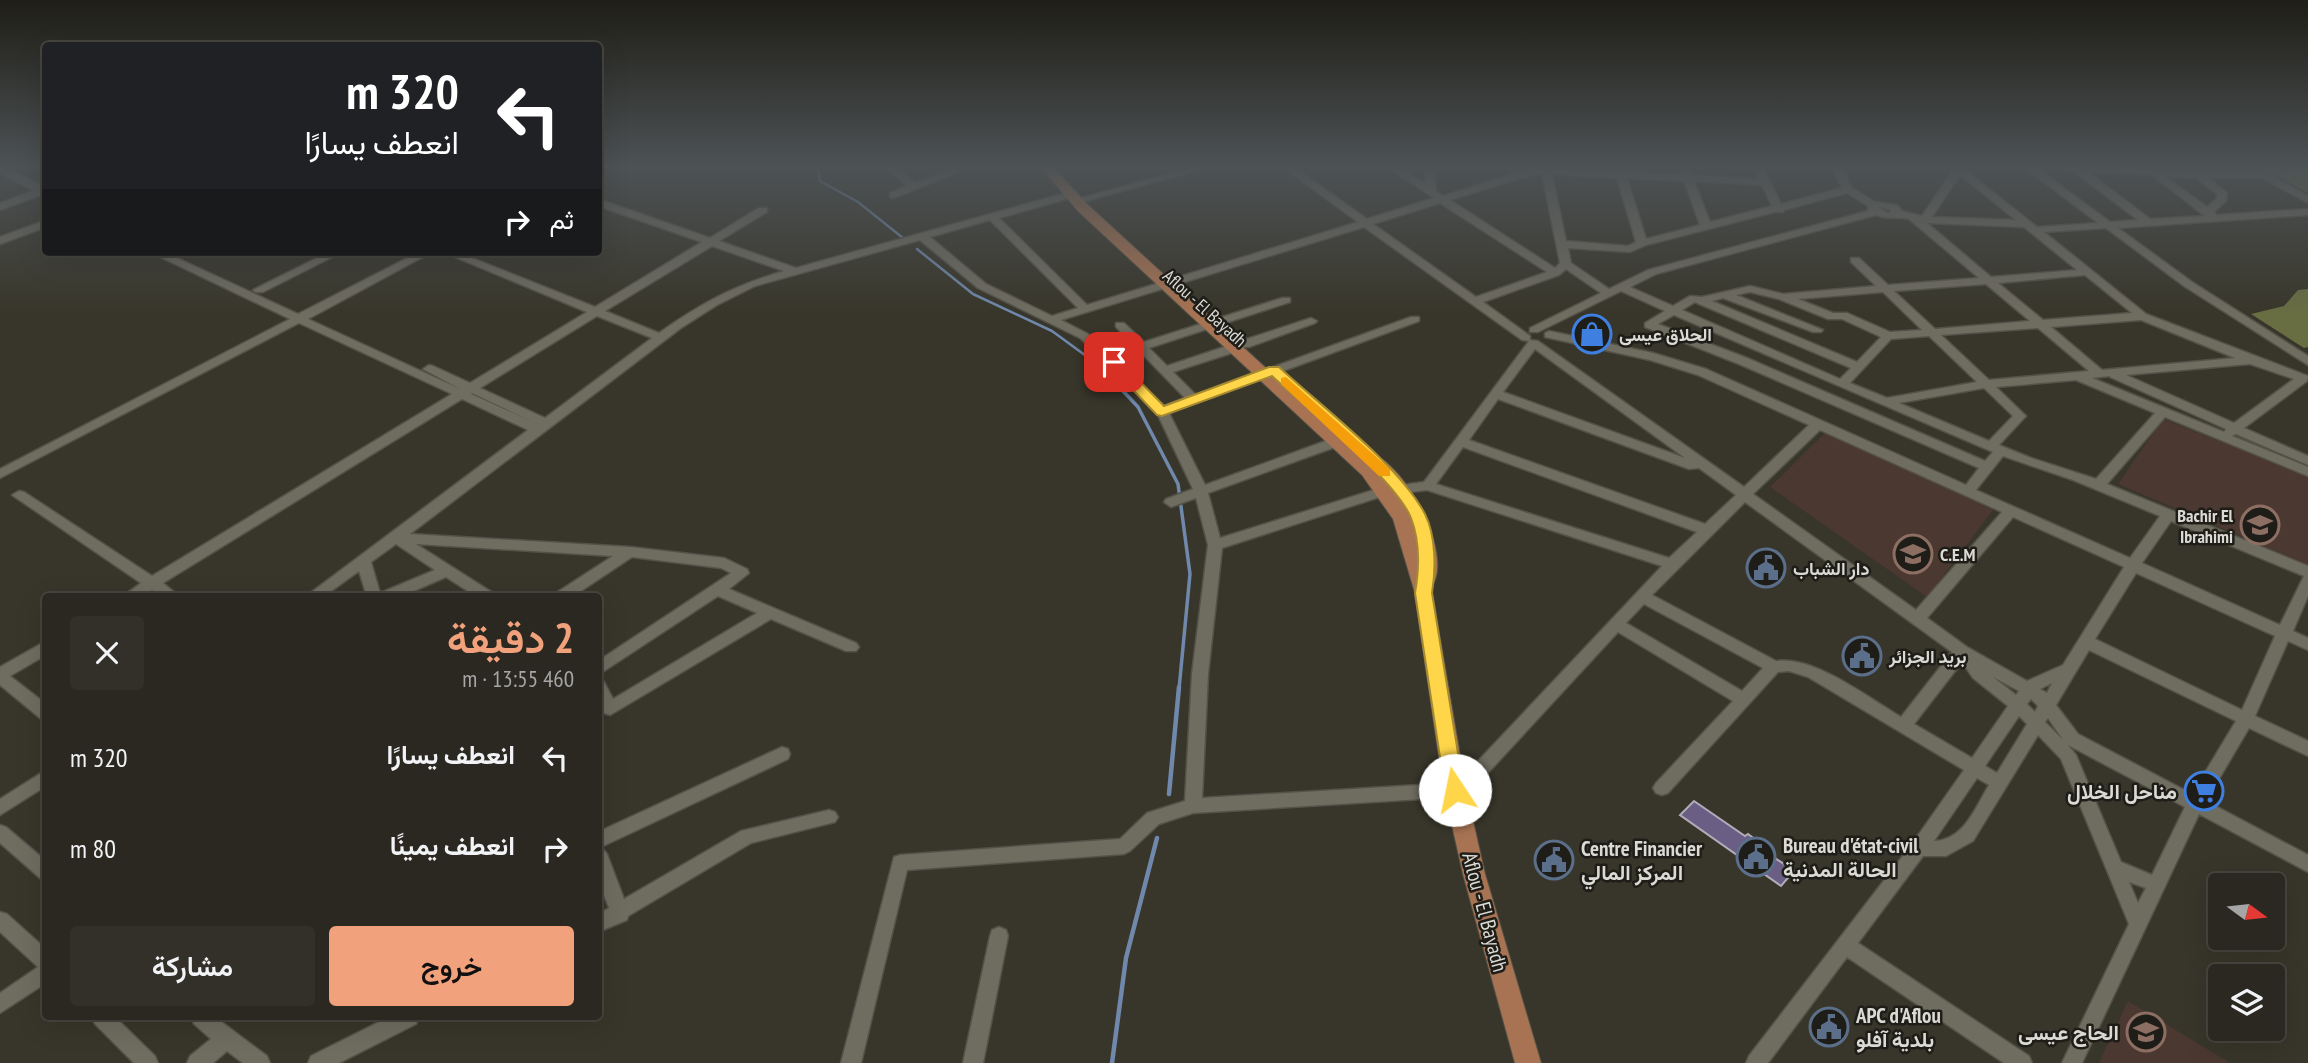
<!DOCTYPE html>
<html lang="ar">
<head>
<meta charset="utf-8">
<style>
	body { margin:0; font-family:"PT Sans Narrow",Vazirmatn,sans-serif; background:#323029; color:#f1f3f6; direction:rtl; height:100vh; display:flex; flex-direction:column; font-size:26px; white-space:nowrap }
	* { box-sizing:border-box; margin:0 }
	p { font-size:23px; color:#a5a6a5 }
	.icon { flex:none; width:38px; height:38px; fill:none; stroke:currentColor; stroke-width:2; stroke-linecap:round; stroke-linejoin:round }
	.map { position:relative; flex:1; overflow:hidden; direction:ltr }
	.drawer { position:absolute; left:42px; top:593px; width:560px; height:427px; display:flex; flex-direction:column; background:#2a2820; border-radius:7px; box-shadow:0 7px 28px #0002,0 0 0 2px #46443e; direction:rtl }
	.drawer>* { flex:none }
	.hud { position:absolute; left:42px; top:42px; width:560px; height:214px; border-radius:7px; box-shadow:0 7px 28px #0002,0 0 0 2px #46443e; direction:rtl; background:#202124; color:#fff; overflow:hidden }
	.needle { width:46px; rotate:105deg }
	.fabs { position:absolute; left:2208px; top:873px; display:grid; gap:14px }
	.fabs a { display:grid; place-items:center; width:77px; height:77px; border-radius:7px; background:#2a2820; box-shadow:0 7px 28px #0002,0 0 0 2px #46443e; font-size:35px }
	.pin { position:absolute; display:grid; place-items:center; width:60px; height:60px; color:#fff; margin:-30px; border-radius:14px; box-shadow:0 4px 10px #0006 }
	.me { position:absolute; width:77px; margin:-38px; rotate:349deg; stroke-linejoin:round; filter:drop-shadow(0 0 5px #0008) }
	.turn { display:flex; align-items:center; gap:24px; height:147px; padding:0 28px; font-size:32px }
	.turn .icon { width:91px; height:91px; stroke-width:2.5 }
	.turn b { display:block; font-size:49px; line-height:60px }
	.then { display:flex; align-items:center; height:66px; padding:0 28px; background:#0003; gap:14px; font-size:26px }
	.round { display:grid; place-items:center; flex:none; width:74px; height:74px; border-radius:7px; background:#323029 }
	.summary { display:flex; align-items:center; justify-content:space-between; height:119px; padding:0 28px }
	h1 { font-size:42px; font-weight:600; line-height:52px; color:#f1a17b }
	.action { display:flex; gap:14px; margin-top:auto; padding:14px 28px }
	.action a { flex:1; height:80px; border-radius:7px; background:#f1a17b; color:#111; font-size:28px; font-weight:600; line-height:80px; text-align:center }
	.action a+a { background:#323029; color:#f1f3f6 }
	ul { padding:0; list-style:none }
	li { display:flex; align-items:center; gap:21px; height:91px; padding:0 28px }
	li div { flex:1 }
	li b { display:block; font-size:26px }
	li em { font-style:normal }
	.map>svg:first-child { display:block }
</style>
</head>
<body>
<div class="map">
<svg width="2308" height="1063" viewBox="0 0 2308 1063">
	<rect width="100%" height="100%" fill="#38362a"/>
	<g fill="#4b3831">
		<path d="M2163,419L2308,476V565L2118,484Z"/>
		<path d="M1826,432L1993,510L1927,597L1770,487Z"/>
		<path d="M2128,1001L2230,1063H2099Z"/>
	</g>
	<g fill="#696d42">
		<path d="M2257,165H2308V193Z"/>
		<path d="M2308,289V347L2304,348L2251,314L2284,306L2298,290Z"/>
	</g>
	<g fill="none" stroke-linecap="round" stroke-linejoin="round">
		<g stroke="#6f88ac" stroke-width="2.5">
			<path d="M817,165L820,181L858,202L903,238"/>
			<path d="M917,249L973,294L1052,331L1093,361L1126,395"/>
		</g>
		<path stroke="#6f88ac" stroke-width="3.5" d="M1125,393L1138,407L1178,484L1190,574L1179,689"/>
		<g stroke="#6f88ac" stroke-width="4.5">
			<path d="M1169,794L1179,687"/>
			<path d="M1112,1063L1126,958L1157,838"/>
		</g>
	</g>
	<path fill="#6b5e84" stroke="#b0acba" stroke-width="2" d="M1694,801L1745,836L1748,834L1756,840L1753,843L1794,871L1781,886L1680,815Z"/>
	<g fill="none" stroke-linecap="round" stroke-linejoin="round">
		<defs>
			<g id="minor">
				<path d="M883,165H894L915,183L962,165H975L894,198L890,197V193L907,186Z"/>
				<path d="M1202,165H1217L1079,203L1074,200Z"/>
				<path d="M1280,165H1291L1367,219L1434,198L1384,165H1395L1425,184L1424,165H1434L1436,191L1443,196L1516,173L1512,172L1509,165H1519V167L1682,175L1678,165H1688L1692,175L1759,179L1752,165H1762L1781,204L1842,188L1830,165H1840L1852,188L1875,202L1897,205L1902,211L1922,216L1953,170L1948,165H1959L2037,227L2098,223L2021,165C2098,165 2175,172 2251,172L2241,165H2253L2308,196V203L2262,178H2209L2227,193L2226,201L2214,212L2217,215L2308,209V215L2118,228L2192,282L2308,356V365L2184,286L2106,228L2044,232L2146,314L2308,376L2307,381L2244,428L2308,456V465L2236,434L2232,436L2308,467V476L2165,417L2107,484L2308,566V596L2293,631L2308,638V650L2288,641L2255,716L2308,741V756L2249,728L2206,801L2308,855V872L2199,814L2082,1063H2062L2129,924L2061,759L2038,735L1973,841L1946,856H1923L1858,943L2029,1056L2032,1063H2004L1847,957L1768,1063H1746L1749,1056L1912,844L1964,770L1808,677L1789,671L1778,672L1668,793L1662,795L1656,793L1653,788L1656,783L1733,701L1618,632L1474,788L1455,797L1193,813L1159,824L1130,851L1124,854L907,870L861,1063H841L894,857L900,855L1120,839L1147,813L1185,801L1192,674L1208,545L1196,498L1171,507L1164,502L1166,499L1193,489L1157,413L1095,352L1080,338L978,288L920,240L755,286L717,305L681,328L410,534L630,547L724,558L747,569L749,573L729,589L856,643L859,647L856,651H846L771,619L610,715L604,713L598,702V680L604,682L613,699L757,613L718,596L598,675V661L731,573L721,568L632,557L572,597H554L556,593L613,556L416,544L493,593L495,597H477L446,577L400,597H367L359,571L323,597H305L528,430L462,399L163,583L180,597H162L152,590L141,597H122L141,583L12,495L19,491L24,492L152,576L452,394L299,323L0,478V469L290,319L150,252H164L298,314L419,252H432L308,319L460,389L423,369L429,365L433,366L470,383L587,312L443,252H457L595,307L702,242L598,206V199L710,238L759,208H767V212L719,241L796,268L1073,191L1077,192V196L999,218L1087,305L1358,222ZM2037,168L2073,171L2138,220L2110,222ZM2087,171L2152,175L2205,216L2150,219ZM1535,174H1542L1560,263L1555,268L1450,200ZM1552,174L1617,178L1636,242L1628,246L1566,241ZM1960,175L2016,220L1932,217ZM2165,176L2196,178L2217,194V198L2207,207ZM1627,178L1684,181L1700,225L1646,239ZM1694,181L1762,185L1772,206L1710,222ZM1847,193L1868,206V211L1648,270L1609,289L1571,263L1568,248L1630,252L1646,245L1775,212H1783L1784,210ZM1440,203L1547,272L1476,297L1373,224ZM1878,207L1889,209L1891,212L1888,213ZM1876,215C1888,220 1897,216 1909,219L1979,278L1888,285L1859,258H1851V262L1876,286L1783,294L1750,286L1702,297L1690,296L1673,306L1630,287L1656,274ZM990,220L1078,308L1052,316L986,284L930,237ZM1927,223L2024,227L2077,270L1991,277ZM1364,227L1522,340L1529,341L1424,482L1380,488L1220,538L1208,493L1341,445L1342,442L1336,438L1331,439L1205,485L1169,413L1419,321V317H1411L1196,395L1173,372L1238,351V345H1230L1167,366L1149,348L1290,302V298H1282L1144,342L1124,323H1116V327L1185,398L1164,406L1088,334L1061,320ZM712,246L784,271C733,286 702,303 659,333L605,311ZM1566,269L1601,293L1530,328V332H1538L1621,291L1665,311L1645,323V327L1739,364L1979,468L1966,485L1706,369L1653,353L1549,331L1545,333V337L1650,360L1698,375L1809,425L1744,487L1538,341L1530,340V336L1483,302L1559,275ZM2085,275L2132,313L2043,320L1998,283ZM1986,284L2030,321L1935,329L1894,291ZM1750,292L1779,299L1828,319H1842L1881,337L1857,362L1712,301L1723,298L1813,332H1821L1823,330L1736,295ZM1883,292L1922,330L1890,332L1847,313H1833L1798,299ZM1695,302L1697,303L1851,368L1840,379L1682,310ZM1674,315L1993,452L1985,461L1747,358L1658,324ZM597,316L652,338L545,418L480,388ZM2141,320L2235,358L2102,370L2051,327ZM2038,328L2089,371L1989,380L1941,335ZM1929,336L1977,382L1887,398L1850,383L1891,339ZM1535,349L1685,458L1503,392ZM2250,364L2294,379L2234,423L2126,375ZM2110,376V377L2226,429L2224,432L2092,378ZM2076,380L2155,413L2096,479L2031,458L1999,445L2026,416L1996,387ZM1984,388L2013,416L1989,441L1899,403ZM472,393L537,424L471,394ZM1498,399L1689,469L1699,468L1736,495L1705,524L1469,440ZM1820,430L2002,512L1916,610L1753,494ZM1463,447L1697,532L1669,558L1436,484ZM2003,456L2073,480L2160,516L2130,558L1976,490ZM1427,490L1662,566L1462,778L1453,783L1202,798L1208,674L1222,548L1386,495ZM1745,502L1952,652L1901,717C1867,697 1815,656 1776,661L1652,595ZM2013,517L2124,567L2063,665L2027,681L1967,647L1927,618ZM2171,521L2304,576L2280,625L2142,563ZM396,544L435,570L380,593L371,562ZM2136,573L2275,636L2242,710L2095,639ZM1644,604L1763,668L1742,691L1626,623ZM2089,650L2236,721L2192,794L2078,734L2056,705ZM1962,662L1973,678L2008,706L1972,758L1914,724ZM1993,677L2019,691L2016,695ZM2052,683L2047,693L2040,689ZM2031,699L2038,706L2035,712L2027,704ZM2019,716L2027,724L1997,773L1985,766ZM2048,718L2063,740L2045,722ZM2068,745L2185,807L2152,875L2121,862L2076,755ZM1977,778L1989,785C1975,808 1964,840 1934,841ZM2129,882L2146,888L2138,903Z"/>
				<path d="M0,166L46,187V196L41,195L0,210V203L34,191L0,173Z"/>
				<path d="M46,220V227L0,244V237Z"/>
				<path d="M329,252H342L263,292H255L253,290Z"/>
				<path d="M1311,318L1317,321L1315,323L1249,347H1241L1239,344L1241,341Z"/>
				<path d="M46,641V655L10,676L46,704V720L40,718L0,685V667Z"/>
				<path d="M782,747L788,749L790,754L788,759L601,847L607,854L624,899L741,831L829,810L835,812L838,817L835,822L751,843L628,916L627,920L598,932V914L609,908L598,880V832Z"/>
				<path d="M46,770V786L0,815V799Z"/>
				<path d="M0,825L6,827L46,861V880L40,878L0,843Z"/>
				<path d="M0,912L7,914L46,949V983L0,1013V993L38,967L0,932Z"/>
				<path d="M999,927L1006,930L1008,936L983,1063H963L990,936L992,930Z"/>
				<path d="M92,1017H115L155,1056L158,1063H134L95,1024Z"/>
				<path d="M191,1017H215L267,1056L270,1063H243L227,1051L213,1063H187L190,1056L211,1039L194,1024Z"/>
				<path d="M389,1017H419L416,1024L339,1063H308L311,1056Z"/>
			</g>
			<path id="major" d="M1039,165H1051L1088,205L1365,459L1372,455C1405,463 1455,557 1431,587L1466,790L1485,874L1541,1063H1515L1463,874L1444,790L1415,593L1393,519L1362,475L1078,211Z"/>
		</defs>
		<use href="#minor" stroke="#545248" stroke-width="3"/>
		<use href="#major" stroke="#545248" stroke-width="2"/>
		<use href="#minor" fill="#6f6c60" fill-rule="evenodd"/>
		<use href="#major" fill="#a77352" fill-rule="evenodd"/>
	</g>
	<linearGradient id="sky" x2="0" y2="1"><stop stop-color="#1f1e17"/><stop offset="0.53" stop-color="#4d5255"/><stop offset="1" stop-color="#4d5255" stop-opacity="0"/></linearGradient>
	<rect width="2308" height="314" fill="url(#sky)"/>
	<path fill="#ffd54a" stroke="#a68a30" stroke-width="2" d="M1109,360H1119L1164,406L1269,367H1279C1321,406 1400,466 1425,514C1436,536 1436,569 1432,593L1464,790L1461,795H1448L1445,790L1415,593C1419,570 1420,541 1411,518C1396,480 1305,407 1272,376L1162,416L1157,415L1109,365Z"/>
	<path fill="#f59e0b" d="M1286,377L1390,469V476H1379L1281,384V378Z"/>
	<defs>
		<symbol id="shop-ring" viewBox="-11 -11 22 22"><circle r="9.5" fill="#1e1d18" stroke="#3f7fe0" stroke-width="1.5"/><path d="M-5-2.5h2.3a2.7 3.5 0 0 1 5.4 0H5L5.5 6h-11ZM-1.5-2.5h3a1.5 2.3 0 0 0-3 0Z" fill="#3f7fe0"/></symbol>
		<symbol id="school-ring" viewBox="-11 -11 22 22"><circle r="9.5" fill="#1e1d18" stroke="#8d6e63" stroke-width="1.5"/><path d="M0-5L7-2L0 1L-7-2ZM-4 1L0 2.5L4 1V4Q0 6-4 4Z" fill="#8d6e63"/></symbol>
		<symbol id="civic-ring" viewBox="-11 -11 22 22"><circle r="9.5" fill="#1e1d18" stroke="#5c6f8a" stroke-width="1.5"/><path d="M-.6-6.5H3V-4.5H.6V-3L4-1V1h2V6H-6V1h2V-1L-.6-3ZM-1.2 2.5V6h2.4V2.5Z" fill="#5c6f8a"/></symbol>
		<symbol id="supermarket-ring" viewBox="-11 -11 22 22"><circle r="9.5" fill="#1e1d18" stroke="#3f7fe0" stroke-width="1.5"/><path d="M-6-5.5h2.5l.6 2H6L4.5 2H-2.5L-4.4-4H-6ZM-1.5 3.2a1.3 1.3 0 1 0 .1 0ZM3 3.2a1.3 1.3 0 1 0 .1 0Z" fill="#3f7fe0"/></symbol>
	</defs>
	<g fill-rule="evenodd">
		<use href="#shop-ring" x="1570" y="312" width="44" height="44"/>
		<use href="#school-ring" x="2238" y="503" width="44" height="44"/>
		<use href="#school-ring" x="1891" y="532" width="44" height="44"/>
		<use href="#civic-ring" x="1744" y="546" width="44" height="44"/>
		<use href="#civic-ring" x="1840" y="634" width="44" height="44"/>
		<use href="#supermarket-ring" x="2182" y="769" width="44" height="44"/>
		<use href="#civic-ring" x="1734" y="835" width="44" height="44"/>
		<use href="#civic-ring" x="1532" y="838" width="44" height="44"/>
		<use href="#civic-ring" x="1807" y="1005" width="44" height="44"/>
		<use href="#school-ring" x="2124" y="1010" width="44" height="44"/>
	</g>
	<g text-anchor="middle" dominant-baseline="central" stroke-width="5" stroke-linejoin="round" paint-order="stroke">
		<g font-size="18" fill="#dbdad3" stroke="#1e1d18">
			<text transform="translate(1205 308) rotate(42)">Aflou - El Bayadh</text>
		</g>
		<g font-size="18" font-weight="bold" fill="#dbdad3" stroke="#1e1d18" text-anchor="start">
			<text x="1619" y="334">الحلاق عيسى</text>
			<text x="2233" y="515" text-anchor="end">Bachir El<tspan x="2233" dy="21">Ibrahimi</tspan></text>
			<text x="1940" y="554">C.E.M</text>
			<text x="1793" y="568">دار الشباب</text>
			<text x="1889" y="656">بريد الجزائر</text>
		</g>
		<g font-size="21" font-weight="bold" fill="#dbdad3" stroke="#1e1d18" text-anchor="start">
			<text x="2177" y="791" text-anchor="end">مناحل الخلال</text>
			<text x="1783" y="845">Bureau d'état-civil<tspan x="1783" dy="24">الحالة المدنية</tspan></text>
			<text x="1581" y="848">Centre Financier<tspan x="1581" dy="24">المركز المالي</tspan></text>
			<text x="1856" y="1015">APC d'Aflou<tspan x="1856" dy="24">بلدية آفلو</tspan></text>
			<text x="2119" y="1032" text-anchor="end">الحاج عيسى</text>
		</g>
		<g font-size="21" fill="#dbdad3" stroke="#1e1d18">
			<text transform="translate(1485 912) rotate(75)">Aflou - El Bayadh</text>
		</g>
	</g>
</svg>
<div class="fabs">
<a><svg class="needle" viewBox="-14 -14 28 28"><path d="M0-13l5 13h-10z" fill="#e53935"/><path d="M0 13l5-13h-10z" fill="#a5a6a5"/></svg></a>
<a><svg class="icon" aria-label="layers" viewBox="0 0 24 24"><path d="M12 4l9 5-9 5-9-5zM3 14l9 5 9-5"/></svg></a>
</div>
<div class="pin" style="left:1114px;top:362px;background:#d93025"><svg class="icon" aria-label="arrive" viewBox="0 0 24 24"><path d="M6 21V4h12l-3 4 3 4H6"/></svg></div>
<svg class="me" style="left:1455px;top:790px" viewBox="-20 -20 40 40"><circle r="19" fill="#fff"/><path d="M0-13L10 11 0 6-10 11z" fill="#ffd54a"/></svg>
<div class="hud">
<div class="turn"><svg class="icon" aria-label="left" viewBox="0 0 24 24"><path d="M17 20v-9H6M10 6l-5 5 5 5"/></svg><div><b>320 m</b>انعطف يسارًا</div></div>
<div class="then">ثم<svg class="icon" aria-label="right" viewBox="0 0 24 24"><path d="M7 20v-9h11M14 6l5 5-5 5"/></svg></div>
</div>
<section class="drawer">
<div class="summary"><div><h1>2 دقيقة</h1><p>460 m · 13:55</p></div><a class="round"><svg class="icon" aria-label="close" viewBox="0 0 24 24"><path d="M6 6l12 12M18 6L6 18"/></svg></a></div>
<ul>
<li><svg class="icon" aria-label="left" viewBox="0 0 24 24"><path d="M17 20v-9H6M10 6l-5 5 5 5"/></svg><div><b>انعطف يسارًا</b></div><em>320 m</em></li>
<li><svg class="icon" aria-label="right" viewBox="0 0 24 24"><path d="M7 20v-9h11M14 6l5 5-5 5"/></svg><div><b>انعطف يمينًا</b></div><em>80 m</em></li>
</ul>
<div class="action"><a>خروج</a><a>مشاركة</a></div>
</section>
</div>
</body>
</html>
